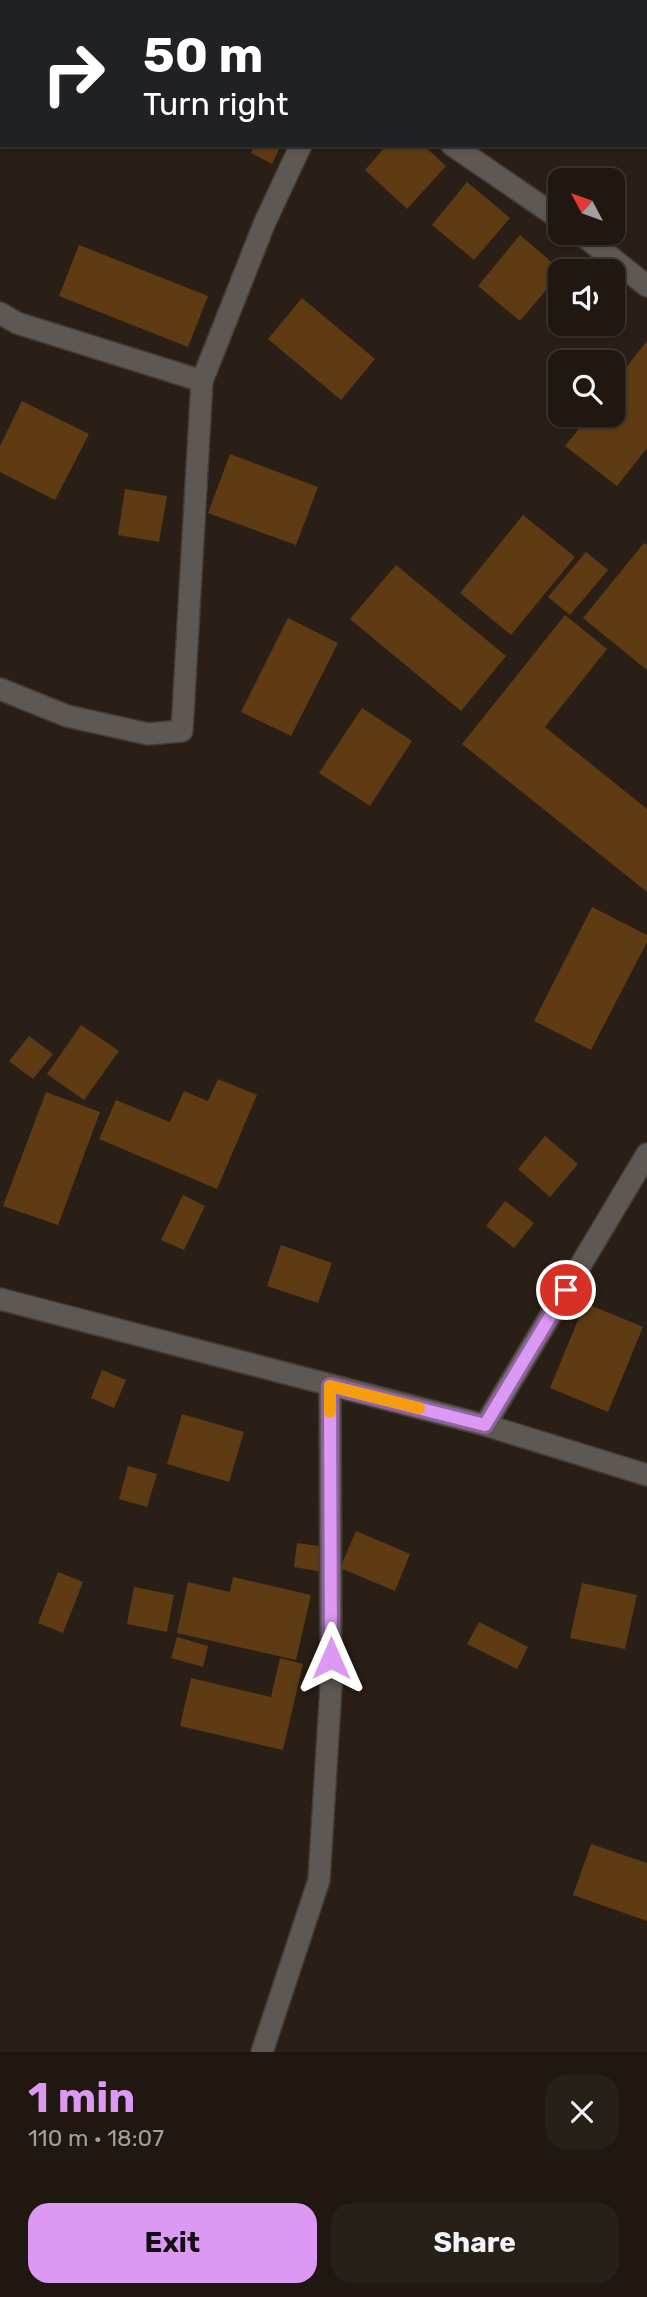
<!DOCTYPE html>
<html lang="en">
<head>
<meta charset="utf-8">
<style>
	body { margin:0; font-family:Rubik,sans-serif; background:#272019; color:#f1f3f6; height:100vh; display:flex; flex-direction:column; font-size:26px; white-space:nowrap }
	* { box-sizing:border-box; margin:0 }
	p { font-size:23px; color:#a19f9f }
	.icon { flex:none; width:38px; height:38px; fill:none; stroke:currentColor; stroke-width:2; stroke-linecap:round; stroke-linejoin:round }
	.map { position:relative; height:2052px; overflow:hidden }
	.drawer { display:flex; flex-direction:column; background:#1f1710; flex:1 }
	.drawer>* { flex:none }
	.hud { position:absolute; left:0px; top:0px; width:648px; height:147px; box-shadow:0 2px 5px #0004,0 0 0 2px #3c3630; background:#202124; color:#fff; overflow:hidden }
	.needle { width:46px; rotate:311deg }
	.controls { position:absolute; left:548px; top:168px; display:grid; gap:14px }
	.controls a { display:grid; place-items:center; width:77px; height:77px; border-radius:14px; background:#1f1710; box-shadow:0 2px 5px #0004,0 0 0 2px #3c3630; font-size:35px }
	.pin { position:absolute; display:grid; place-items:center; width:60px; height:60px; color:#fff; margin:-30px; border:4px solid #fff; border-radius:50%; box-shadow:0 2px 7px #0007 }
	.me { position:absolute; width:77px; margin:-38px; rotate:0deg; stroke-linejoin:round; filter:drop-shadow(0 0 5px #0008) }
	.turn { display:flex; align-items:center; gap:24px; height:147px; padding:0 28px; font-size:32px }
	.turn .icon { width:91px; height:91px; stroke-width:2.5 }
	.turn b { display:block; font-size:49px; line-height:60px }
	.round { display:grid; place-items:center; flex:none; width:74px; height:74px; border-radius:21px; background:#272019 }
	.head { display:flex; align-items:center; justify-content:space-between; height:119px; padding:0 28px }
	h1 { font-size:42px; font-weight:700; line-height:52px; color:#dc99f4 }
	.primary-button { display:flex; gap:14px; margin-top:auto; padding:14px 28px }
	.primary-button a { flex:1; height:80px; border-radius:21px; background:#dc99f4; color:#111; font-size:28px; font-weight:700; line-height:80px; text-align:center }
	.primary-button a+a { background:#272019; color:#f1f3f6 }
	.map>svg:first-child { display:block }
</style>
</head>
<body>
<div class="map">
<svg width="647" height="2052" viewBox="0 0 647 2052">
	<rect width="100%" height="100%" fill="#291f16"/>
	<g fill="#5f3b14">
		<path d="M255,145H281L272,164L251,153Z"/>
		<path d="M387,145H423L446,166L407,209L365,170Z"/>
		<path d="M467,182L510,218L474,260L432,225Z"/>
		<path d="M520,235L562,271L520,321L478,286Z"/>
		<path d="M79,245L208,296L188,347L59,296Z"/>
		<path d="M302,298L375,359L341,400L268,339Z"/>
		<path d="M647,341V448L617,486L565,446L590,415H612V385Z"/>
		<path d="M22,401L89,434L55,500L0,472V446Z"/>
		<path d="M230,454L318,487L296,545L208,513Z"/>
		<path d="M125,489L167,496L159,542L118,535Z"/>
		<path d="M523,515L575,557L511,635L460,593Z"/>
		<path d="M644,543L647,545V670L583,618Z"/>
		<path d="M586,552L608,570L570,615L548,597Z"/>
		<path d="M396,565L506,656L461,711L350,619Z"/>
		<path d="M565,615L607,649L545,727L647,809V892L462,744Z"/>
		<path d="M288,618L338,643L291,736L241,712Z"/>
		<path d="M362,708L412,741L370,806L319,773Z"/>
		<path d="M592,907L647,935V942L591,1050L534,1021Z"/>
		<path d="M81,1025L119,1051L84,1100L47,1074Z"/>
		<path d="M29,1036L53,1054L33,1079L9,1061Z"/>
		<path d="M218,1079L257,1095L217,1189L99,1139L116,1100L170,1122L184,1091L208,1101Z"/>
		<path d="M46,1092L100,1112L58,1225L3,1206Z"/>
		<path d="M545,1136L578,1164L550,1197L518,1169Z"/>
		<path d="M183,1195L205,1206L184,1250L161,1240Z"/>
		<path d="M505,1201L534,1223L514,1248L486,1226Z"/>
		<path d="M281,1245L332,1263L318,1303L267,1286Z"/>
		<path d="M585,1303L643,1327L608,1412L550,1388Z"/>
		<path d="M102,1370L126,1380L114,1408L91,1398Z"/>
		<path d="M182,1414L244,1432L229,1482L167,1464Z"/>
		<path d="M128,1466L157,1474L147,1507L119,1499Z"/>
		<path d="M356,1531L410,1554L395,1591L340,1568Z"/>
		<path d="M297,1543L327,1547L323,1572L294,1567Z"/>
		<path d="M58,1572L83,1582L63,1633L38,1623Z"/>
		<path d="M233,1577L311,1595L296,1660L177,1633L188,1582L230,1592Z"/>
		<path d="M582,1583L637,1595L625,1649L570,1638Z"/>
		<path d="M134,1587L174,1595L167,1632L127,1624Z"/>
		<path d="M479,1622L528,1647L517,1669L467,1644Z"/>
		<path d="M177,1637L208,1646L203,1667L171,1658Z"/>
		<path d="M280,1658L303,1664L283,1750L180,1726L191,1678L271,1697Z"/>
		<path d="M591,1844L647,1863V1921L573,1895Z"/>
	</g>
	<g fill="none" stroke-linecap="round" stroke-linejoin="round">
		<defs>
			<g id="street">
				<path d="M215,0L219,2"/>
				<path d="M246,2V0"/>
				<path d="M452,145L560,219"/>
				<path d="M580,233L647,286"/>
				<path d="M0,313L17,323L202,381"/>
				<path d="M0,689L67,716L148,734L182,731L202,381L265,222L301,145"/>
				<path d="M0,1299L485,1425L647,1475"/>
				<path d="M485,1425L647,1154"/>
				<path d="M262,2052L319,1880L331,1686L330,1386"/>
			</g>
		</defs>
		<use href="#street" stroke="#453b33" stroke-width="24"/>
		<use href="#street" stroke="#5e5854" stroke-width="21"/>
	</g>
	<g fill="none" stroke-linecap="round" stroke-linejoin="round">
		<defs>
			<path id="route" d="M331,1658L330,1386L485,1425L566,1290"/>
		</defs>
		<use href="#route" stroke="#8f639f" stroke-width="18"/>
		<use href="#route" stroke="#dc99f4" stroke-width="12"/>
		<path stroke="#f59e0b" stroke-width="12" d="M330,1412V1386L419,1408"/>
	</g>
</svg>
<div class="controls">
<a><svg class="needle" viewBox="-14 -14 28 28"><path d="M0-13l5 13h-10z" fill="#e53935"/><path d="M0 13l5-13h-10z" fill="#a19f9f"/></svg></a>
<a><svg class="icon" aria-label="sound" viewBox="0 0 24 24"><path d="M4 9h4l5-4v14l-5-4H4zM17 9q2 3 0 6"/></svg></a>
<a><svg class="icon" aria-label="search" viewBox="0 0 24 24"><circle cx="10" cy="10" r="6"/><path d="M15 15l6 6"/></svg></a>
</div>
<div class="pin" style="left:566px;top:1290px;background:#d93025"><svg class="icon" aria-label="arrive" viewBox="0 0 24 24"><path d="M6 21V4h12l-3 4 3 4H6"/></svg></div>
<svg class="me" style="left:331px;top:1658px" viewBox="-20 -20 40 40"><path d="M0-17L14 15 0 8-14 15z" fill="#dc99f4" stroke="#fff" stroke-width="4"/></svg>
<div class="hud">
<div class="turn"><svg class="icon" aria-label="right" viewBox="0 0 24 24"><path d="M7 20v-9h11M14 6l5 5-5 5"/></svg><div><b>50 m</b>Turn right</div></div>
</div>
</div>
<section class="drawer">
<div class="head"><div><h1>1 min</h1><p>110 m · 18:07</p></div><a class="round"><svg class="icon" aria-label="close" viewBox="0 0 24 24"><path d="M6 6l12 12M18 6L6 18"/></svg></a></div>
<div class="primary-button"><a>Exit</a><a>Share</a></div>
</section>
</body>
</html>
